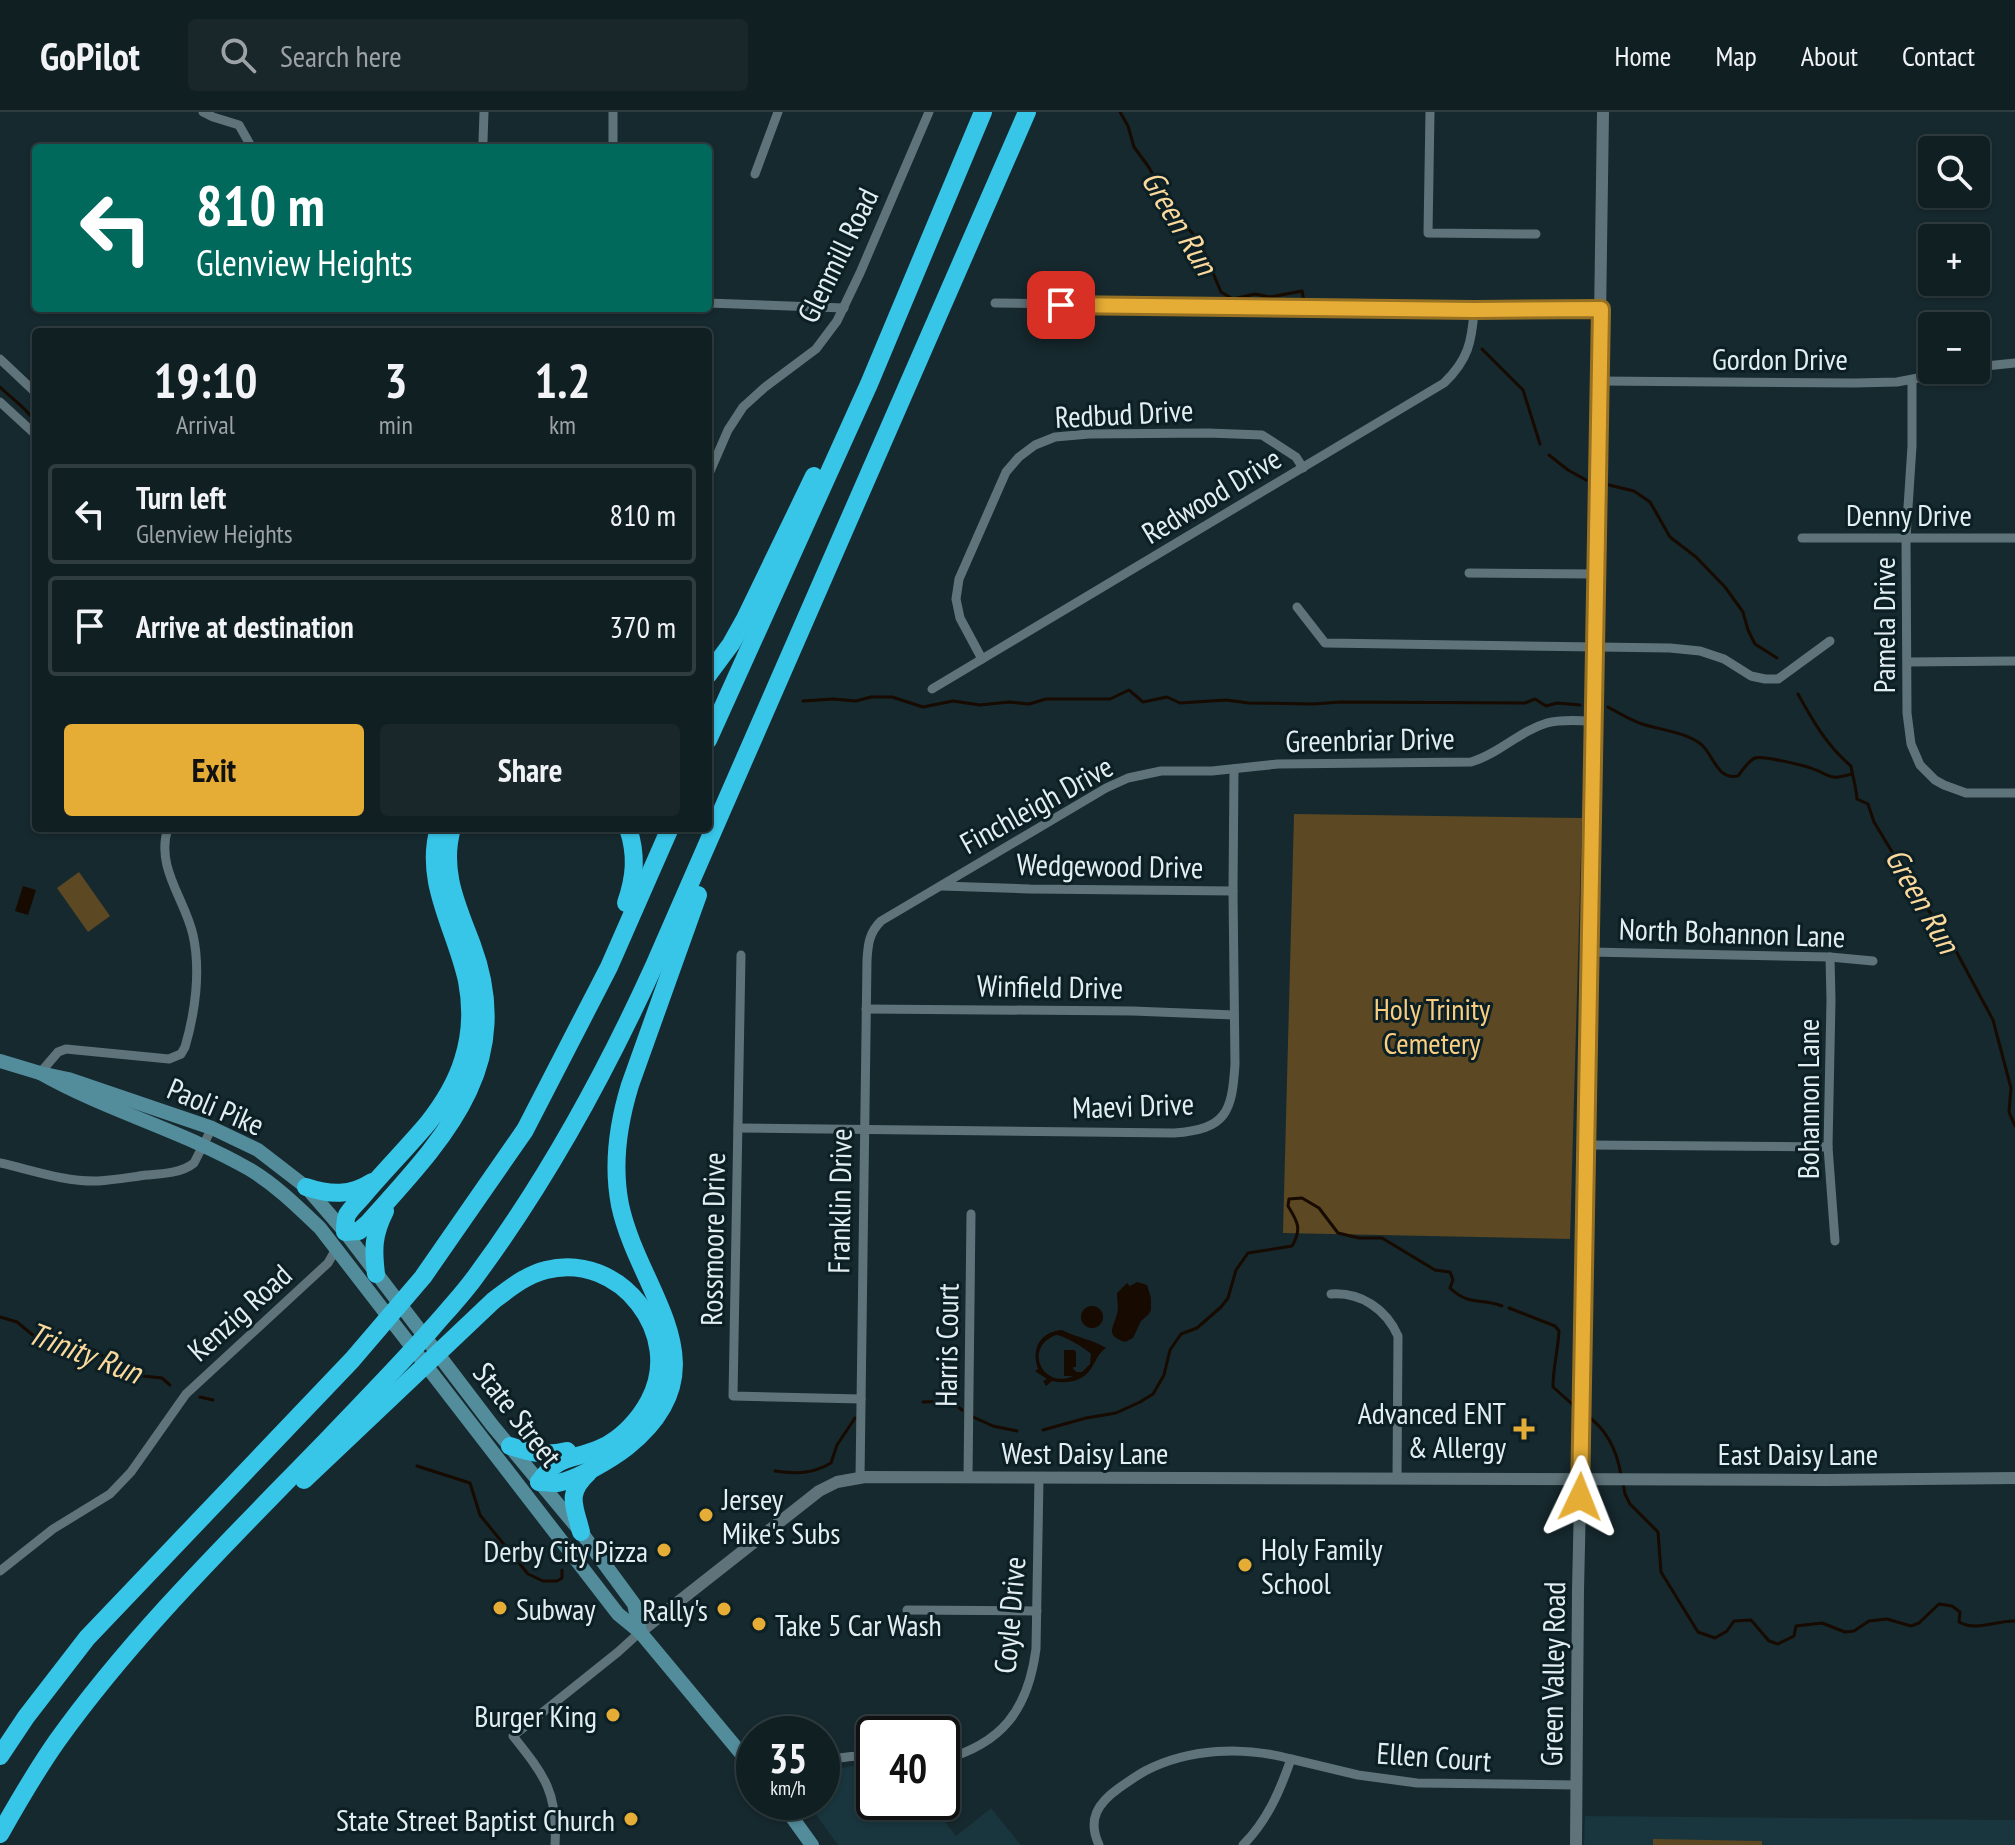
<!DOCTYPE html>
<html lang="en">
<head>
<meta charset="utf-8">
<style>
	body { margin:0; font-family:"PT Sans Narrow",sans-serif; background:#19272a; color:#f1f3f6; height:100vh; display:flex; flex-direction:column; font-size:30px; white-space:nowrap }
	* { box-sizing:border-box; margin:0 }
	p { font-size:26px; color:#9ca2a5 }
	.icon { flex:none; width:44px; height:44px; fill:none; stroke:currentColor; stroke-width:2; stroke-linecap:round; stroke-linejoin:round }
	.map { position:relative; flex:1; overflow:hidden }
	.side { position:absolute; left:32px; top:216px; width:680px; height:504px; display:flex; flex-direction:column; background:#101f22; border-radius:8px; box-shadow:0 2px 6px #0004,0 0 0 2px #303d40 }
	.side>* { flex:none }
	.guide { position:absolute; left:32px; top:32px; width:680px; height:168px; border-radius:8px; box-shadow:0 2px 6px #0004,0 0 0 2px #303d40; background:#00695c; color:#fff; overflow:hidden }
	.buttons { position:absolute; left:1918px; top:24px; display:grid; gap:16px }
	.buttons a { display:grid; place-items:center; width:72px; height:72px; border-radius:8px; background:#101f22; box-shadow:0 2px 6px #0004,0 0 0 2px #303d40; font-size:40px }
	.speed { position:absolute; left:736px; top:1604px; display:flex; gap:16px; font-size:40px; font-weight:700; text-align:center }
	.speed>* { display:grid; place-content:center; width:104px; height:104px; border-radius:50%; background:#101f22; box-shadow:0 2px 6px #0004,0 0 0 2px #303d40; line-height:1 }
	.speed small { font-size:20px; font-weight:400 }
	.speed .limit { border:4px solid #111; border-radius:12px; background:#fff; color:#111 }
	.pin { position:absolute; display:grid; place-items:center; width:68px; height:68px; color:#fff; margin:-34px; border-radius:16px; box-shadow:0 4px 12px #0006 }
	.me { position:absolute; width:88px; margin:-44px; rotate:2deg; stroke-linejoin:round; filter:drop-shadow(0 0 6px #0008) }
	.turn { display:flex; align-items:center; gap:28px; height:168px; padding:0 32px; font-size:36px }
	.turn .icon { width:104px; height:104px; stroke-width:2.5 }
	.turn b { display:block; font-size:56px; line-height:68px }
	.eta { display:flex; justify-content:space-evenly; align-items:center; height:136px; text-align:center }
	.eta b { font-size:48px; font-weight:600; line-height:56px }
	.button { display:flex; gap:16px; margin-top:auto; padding:16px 32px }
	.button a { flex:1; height:92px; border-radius:8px; background:#e6ad36; color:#111; font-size:32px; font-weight:600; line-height:92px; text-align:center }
	.button a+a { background:#19272a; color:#f1f3f6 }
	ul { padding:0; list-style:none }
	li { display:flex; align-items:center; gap:24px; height:100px; margin:0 16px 12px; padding:0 16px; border:4px solid #303d40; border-radius:8px }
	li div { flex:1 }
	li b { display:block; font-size:30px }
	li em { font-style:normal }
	header { display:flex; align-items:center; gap:48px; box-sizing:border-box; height:112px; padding:0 40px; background:#101f22; border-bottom:2px solid #303d40 }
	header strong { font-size:38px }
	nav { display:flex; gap:44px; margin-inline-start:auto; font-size:28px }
	.search { width:560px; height:72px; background:#19272a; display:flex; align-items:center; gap:20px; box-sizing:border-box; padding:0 28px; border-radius:8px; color:#9ca2a5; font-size:30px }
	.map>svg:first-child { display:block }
</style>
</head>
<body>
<header>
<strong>GoPilot</strong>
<div class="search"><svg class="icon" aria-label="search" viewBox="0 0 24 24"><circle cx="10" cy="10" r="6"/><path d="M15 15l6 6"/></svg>Search here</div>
<nav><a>Home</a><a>Map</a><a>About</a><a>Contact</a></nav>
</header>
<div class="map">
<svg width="2015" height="1733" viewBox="0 0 2015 1733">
	<rect width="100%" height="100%" fill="#16292e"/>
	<g fill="#19353d">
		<path d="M852,1654L874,1656V1690H930L956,1724L991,1696L1021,1733H838L807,1690H822V1664L836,1657Z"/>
		<path d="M1585,1704L2015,1708V1733H1584Z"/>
	</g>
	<g fill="#5c4822">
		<path d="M1294,702L1582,706L1570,1127L1283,1121Z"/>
		<path d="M79,760L110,804L88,820L57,776Z"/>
		<path d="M1653,1727L1762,1729V1733H1653Z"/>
	</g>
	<g fill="#170a00" fill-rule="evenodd">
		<path d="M23,774L36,778L28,803L15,799Z"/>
		<path d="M1137,1170L1147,1173L1151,1186V1198L1149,1202L1141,1209L1133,1226L1125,1230C1105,1223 1113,1217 1117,1202C1119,1195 1117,1188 1117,1181L1127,1171L1130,1174Z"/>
		<circle cx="1092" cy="1205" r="11"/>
		<path d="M1062,1218C1077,1226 1092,1227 1106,1236C1096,1243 1097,1249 1090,1258C1081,1270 1066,1272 1052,1269L1046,1274L1043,1269L1047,1267L1035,1259L1038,1257C1031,1236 1040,1220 1062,1218ZM1056,1223C1063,1223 1087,1237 1091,1242L1090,1252L1082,1260H1077L1073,1257V1255H1076V1240L1074,1238H1064V1264H1073C1044,1278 1022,1236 1056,1223Z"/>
	</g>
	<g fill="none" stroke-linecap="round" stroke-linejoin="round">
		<g stroke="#170a00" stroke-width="3">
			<path d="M1120,0L1128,14L1134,35L1148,54L1175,101L1200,130L1221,180L1233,187L1255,182L1270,185L1302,179L1304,189"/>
			<path d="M1482,237L1523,278L1540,332"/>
			<path d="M0,275C12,287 28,297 36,311"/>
			<path d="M1549,343L1568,358L1586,368"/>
			<path d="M1609,373L1634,379L1650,390L1670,425L1696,445L1725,475L1743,500L1748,518L1755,532L1777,546"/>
			<path d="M1798,582C1813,609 1827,634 1851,654C1853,666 1856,675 1857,687L1868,692L1874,710L1923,791L1948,824L1993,908L2011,976L2009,1000L2015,1014"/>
			<path d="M803,589L833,587L856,589L871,585H892L923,595L953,589L980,593L1009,590L1029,592L1046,587H1110L1129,578L1143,590L1167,585L1180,591L1226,588L1249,591L1313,592L1341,590L1525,591L1535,587L1546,594L1557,591L1580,593"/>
			<path d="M1608,595C1619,601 1630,608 1642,612C1661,618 1686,620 1702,633C1714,644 1717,668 1738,664C1743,658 1748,649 1755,646C1762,643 1807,654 1816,658C1822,660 1828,665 1834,665C1839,666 1847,663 1852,662"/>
			<path d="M1509,1196L1555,1214L1559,1219C1558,1239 1553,1255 1553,1275L1580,1299"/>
			<path d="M0,1205L17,1210L34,1224L94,1238L113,1251L143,1264L162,1266L170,1273"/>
			<path d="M200,1285L213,1288"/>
			<path d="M923,1290L951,1289L962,1298"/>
			<path d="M1586,1303C1607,1317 1617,1339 1621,1363"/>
			<path d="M973,1305L993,1314L1017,1319"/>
			<path d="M1043,1318L1086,1306L1116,1301L1140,1290L1153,1282L1164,1263L1170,1238L1181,1222L1197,1216L1221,1195L1228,1186L1236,1158L1248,1141L1292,1134C1302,1117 1298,1110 1288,1094L1289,1087L1302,1086L1319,1096L1338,1121L1359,1126H1382L1435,1158L1450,1160L1453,1168L1450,1176C1469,1194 1481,1186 1502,1194"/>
			<path d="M417,1354L470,1371L480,1403L528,1462L543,1469H557L562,1466V1458"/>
			<path d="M775,1359C797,1362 812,1362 831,1351L837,1333L855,1306"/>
			<path d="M1623,1371L1625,1382L1630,1392L1658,1420L1661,1460L1698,1520L1715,1526L1727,1519L1734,1509L1751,1508L1769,1529L1778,1532L1794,1524L1796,1514L1822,1511L1845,1520L1854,1519L1869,1509L1887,1507L1911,1514L1919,1511L1939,1492L1952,1494L1960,1500L1959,1510C1976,1520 1997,1508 2015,1509"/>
		</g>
		<g stroke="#5f747a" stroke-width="9">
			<path d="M203,0L213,5L239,13L252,36"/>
			<path d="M1430,0L1428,121L1536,122"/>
			<path d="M483,29L484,0"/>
			<path d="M613,36V0"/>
			<path d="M755,62L778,0"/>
			<path d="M708,191L844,196"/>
			<path d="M995,191L1474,198L1601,197"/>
			<path d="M0,247L36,281"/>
			<path d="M1976,255L2015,251"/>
			<path d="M1912,268V334L1906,426L1907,601L1911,632L1920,653L1935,668L1944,673L1966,681H2015"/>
			<path d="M1599,269L1855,271L1897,270L1960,258"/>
			<path d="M0,290L36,323"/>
			<path d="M708,364L728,318L743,295L764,276L816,237L837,209L860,161L929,0"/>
			<path d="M1802,426H2015"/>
			<path d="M1469,461L1596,462"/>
			<path d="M1297,495L1325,531L1670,536L1700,539L1724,547L1751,564L1765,567H1778L1830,529"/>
			<path d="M982,547L960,506L956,487L959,467L1006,360L1019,345L1035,333L1055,325L1089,322L1208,321L1262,323L1296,345L1303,356"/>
			<path d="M1908,550L2015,549"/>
			<path d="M932,577L1444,271C1468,248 1472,230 1474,198"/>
			<path d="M942,774L1030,777L1233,779"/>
			<path d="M1590,840L1830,845L1873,849"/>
			<path d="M741,843L733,1284L861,1287"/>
			<path d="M1830,845L1831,888L1828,1035L1835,1129"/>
			<path d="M866,897L1133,899L1234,903"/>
			<path d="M40,961L58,940L66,937L169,947L181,942L185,935C195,901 201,859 193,823C185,787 155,755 168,716"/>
			<path d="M738,1016L1174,1021C1226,1017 1232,1001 1235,952L1233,779L1234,657"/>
			<path d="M1588,1033L1828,1035"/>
			<path d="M0,1051C32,1058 64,1070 98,1069C114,1068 131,1065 147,1063C162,1062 182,1061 194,1051L212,1016"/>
			<path d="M1331,1182C1361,1180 1386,1197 1398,1224L1397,1367"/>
			<path d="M968,1365L971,1102"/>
			<path d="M860,1366L867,848C868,832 869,821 881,809L1106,676L1128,666L1161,659H1212L1278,652L1471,650C1499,642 1519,619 1547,611C1562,607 1578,609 1593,609"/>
			<path d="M0,1459L53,1417L110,1382L131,1360L186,1282L328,1151L336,1137"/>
			<path d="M907,1498L1037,1499"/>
			<path d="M1291,1647L1358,1663L1417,1671L1576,1673"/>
			<path d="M942,1648C1002,1632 1028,1598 1036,1537L1039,1366"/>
			<path d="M822,1650C839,1645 856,1643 874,1645"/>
			<path d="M555,1733C558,1681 545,1664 513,1624L618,1540L640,1520"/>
			<path d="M1099,1733C1087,1707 1098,1691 1119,1676C1128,1670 1136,1664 1145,1659C1189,1636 1244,1634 1291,1647C1280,1679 1267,1709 1243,1733"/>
		</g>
		<g stroke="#5f747a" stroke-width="12">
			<path d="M640,1520L819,1379L837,1370L865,1365L1825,1368L2015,1366"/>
			<path d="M1576,1733L1578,1478L1588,1033L1603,0"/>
		</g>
		<g stroke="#538c9b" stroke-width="14">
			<path d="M0,949L40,961L68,967L212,1016L258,1038L306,1075L345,1120L492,1313L581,1420L634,1492L640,1520"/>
			<path d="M40,961C107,999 183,1019 249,1057C276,1073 298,1095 320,1116L618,1502L640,1520L754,1657"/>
			<path d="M781,1690L812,1733"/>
		</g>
		<g stroke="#37c5e8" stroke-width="18">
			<path d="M708,563L731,532L745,507L814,364"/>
			<path d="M708,628L869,272L983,0"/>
			<path d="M439,716C423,770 456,817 467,869C472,895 471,923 463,948C456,971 443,992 428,1011C407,1036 384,1059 363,1084C358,1090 351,1096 347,1103C345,1108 345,1114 345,1120L359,1119L368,1111C443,1027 517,954 472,833C457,793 440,759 452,716"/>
			<path d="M626,791C635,765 637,743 628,716"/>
			<path d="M306,1075C330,1083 351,1084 372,1070"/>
			<path d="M376,1162C373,1137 373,1123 385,1099"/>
			<path d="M510,1334C530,1341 546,1344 567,1339"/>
			<path d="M304,1368L493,1189C510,1176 526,1163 546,1158C620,1139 685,1223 649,1289C639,1308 621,1327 601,1336C572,1349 560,1341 539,1370"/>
			<path d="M539,1370C545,1370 551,1371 557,1371C575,1369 613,1346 627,1335C727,1255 639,1182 620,1093C612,1052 618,1012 630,973L698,783"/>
			<path d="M581,1420C575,1395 565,1382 588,1361"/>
			<path d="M0,1644L26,1605L87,1526L352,1248L423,1165L525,1018L609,855L670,716"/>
			<path d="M0,1722C18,1690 36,1659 57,1629C135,1520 233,1425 327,1328C363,1290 400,1253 434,1214C447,1199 461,1184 473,1168C546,1070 604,964 654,854L1027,0"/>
		</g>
	</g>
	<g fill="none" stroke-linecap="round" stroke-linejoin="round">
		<defs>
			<path id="route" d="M1061,193L1474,198L1601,197L1580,1385"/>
		</defs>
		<use href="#route" stroke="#967023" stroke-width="20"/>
		<use href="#route" stroke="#e6ad36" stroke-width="14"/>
	</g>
	<g fill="#e6ad36" stroke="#0c1f24" stroke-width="3">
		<path d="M1520 1305h8v8h8v8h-8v8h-8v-8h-8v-8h8z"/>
		<circle cx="706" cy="1403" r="8"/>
		<circle cx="664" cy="1438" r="8"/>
		<circle cx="1245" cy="1453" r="8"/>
		<circle cx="500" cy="1496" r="8"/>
		<circle cx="724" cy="1497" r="8"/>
		<circle cx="759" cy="1512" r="8"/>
		<circle cx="613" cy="1603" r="8"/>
		<circle cx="631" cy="1707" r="8"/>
	</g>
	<g text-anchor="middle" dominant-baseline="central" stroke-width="6" stroke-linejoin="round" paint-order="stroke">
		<g font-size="30" fill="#e2eef2" stroke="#0c1f24">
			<text transform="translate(837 143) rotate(-64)">Glenmill Road</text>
			<text x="1780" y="246">Gordon Drive</text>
			<text transform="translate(1124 301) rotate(-3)">Redbud Drive</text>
			<text transform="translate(1211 383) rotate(-31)">Redwood Drive</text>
			<text x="1909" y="402">Denny Drive</text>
			<text transform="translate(1883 513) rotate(-90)">Pamela Drive</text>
			<text transform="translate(1370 627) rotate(-1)">Greenbriar Drive</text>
			<text transform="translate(1036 692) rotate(-29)">Finchleigh Drive</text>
			<text transform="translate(1110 753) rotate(1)">Wedgewood Drive</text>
			<text transform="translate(1732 820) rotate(2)">North Bohannon Lane</text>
			<text transform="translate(1050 874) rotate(1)">Winfield Drive</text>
			<text transform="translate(1807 987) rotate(-90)">Bohannon Lane</text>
			<text transform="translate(1133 993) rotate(-2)">Maevi Drive</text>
			<text transform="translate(216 994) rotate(23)">Paoli Pike</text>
			<text transform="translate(839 1089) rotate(-89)">Franklin Drive</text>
			<text transform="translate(712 1127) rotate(-89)">Rossmoore Drive</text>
			<text transform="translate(239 1200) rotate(-42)">Kenzig Road</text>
			<text transform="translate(946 1233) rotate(-89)">Harris Court</text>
			<text transform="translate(518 1302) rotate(52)">State Street</text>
			<text x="1085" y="1340">West Daisy Lane</text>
			<text x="1798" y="1341">East Daisy Lane</text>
			<text transform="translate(1009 1503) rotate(-85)">Coyle Drive</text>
			<text transform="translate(1552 1562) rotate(-89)">Green Valley Road</text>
			<text transform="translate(1434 1644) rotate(4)">Ellen Court</text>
		</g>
		<g font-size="30" fill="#f9ce81" stroke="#0c1f24">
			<text x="1432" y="896">Holy Trinity<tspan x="1432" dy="34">Cemetery</tspan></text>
		</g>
		<g font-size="30" fill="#e2eef2" stroke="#0c1f24" text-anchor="end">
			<text x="1506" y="1300">Advanced ENT<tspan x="1506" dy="34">&amp; Allergy</tspan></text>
			<text x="722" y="1386" text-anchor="start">Jersey<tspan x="722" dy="34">Mike's Subs</tspan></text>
			<text x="1261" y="1436" text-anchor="start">Holy Family<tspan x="1261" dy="34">School</tspan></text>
			<text x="648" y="1438">Derby City Pizza</text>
			<text x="516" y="1496" text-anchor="start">Subway</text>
			<text x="708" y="1497">Rally's</text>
			<text x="775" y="1512" text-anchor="start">Take 5 Car Wash</text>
			<text x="597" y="1603">Burger King</text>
			<text x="615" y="1707">State Street Baptist Church</text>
		</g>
		<g font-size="32" font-style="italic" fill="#fbd89c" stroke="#0c1f24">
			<text transform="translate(1180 110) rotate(59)">Green Run</text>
			<text transform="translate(1923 788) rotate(60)">Green Run</text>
			<text transform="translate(85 1240) rotate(21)">Trinity Run</text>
		</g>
	</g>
</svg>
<div class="buttons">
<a><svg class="icon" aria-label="search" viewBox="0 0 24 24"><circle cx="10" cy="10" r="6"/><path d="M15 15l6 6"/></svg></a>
<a>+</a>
<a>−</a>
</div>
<div class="speed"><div>35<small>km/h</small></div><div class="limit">40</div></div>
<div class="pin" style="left:1061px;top:193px;background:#d93025"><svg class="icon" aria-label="arrive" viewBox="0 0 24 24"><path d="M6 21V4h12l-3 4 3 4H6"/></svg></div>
<svg class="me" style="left:1580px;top:1385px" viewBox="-20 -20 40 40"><path d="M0-17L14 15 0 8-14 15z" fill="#e6ad36" stroke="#fff" stroke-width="4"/></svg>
<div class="guide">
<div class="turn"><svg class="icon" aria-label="left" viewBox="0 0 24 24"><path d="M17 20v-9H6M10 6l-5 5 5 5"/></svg><div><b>810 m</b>Glenview Heights</div></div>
</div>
<section class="side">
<div class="eta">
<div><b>19:10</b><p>Arrival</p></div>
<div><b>3</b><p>min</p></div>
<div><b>1.2</b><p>km</p></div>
</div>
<ul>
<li><svg class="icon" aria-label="left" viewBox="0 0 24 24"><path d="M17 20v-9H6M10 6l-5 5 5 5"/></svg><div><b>Turn left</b><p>Glenview Heights</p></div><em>810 m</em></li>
<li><svg class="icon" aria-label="arrive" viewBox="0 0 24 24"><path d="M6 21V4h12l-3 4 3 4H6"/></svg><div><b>Arrive at destination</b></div><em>370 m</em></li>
</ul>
<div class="button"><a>Exit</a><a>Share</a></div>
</section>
</div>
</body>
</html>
